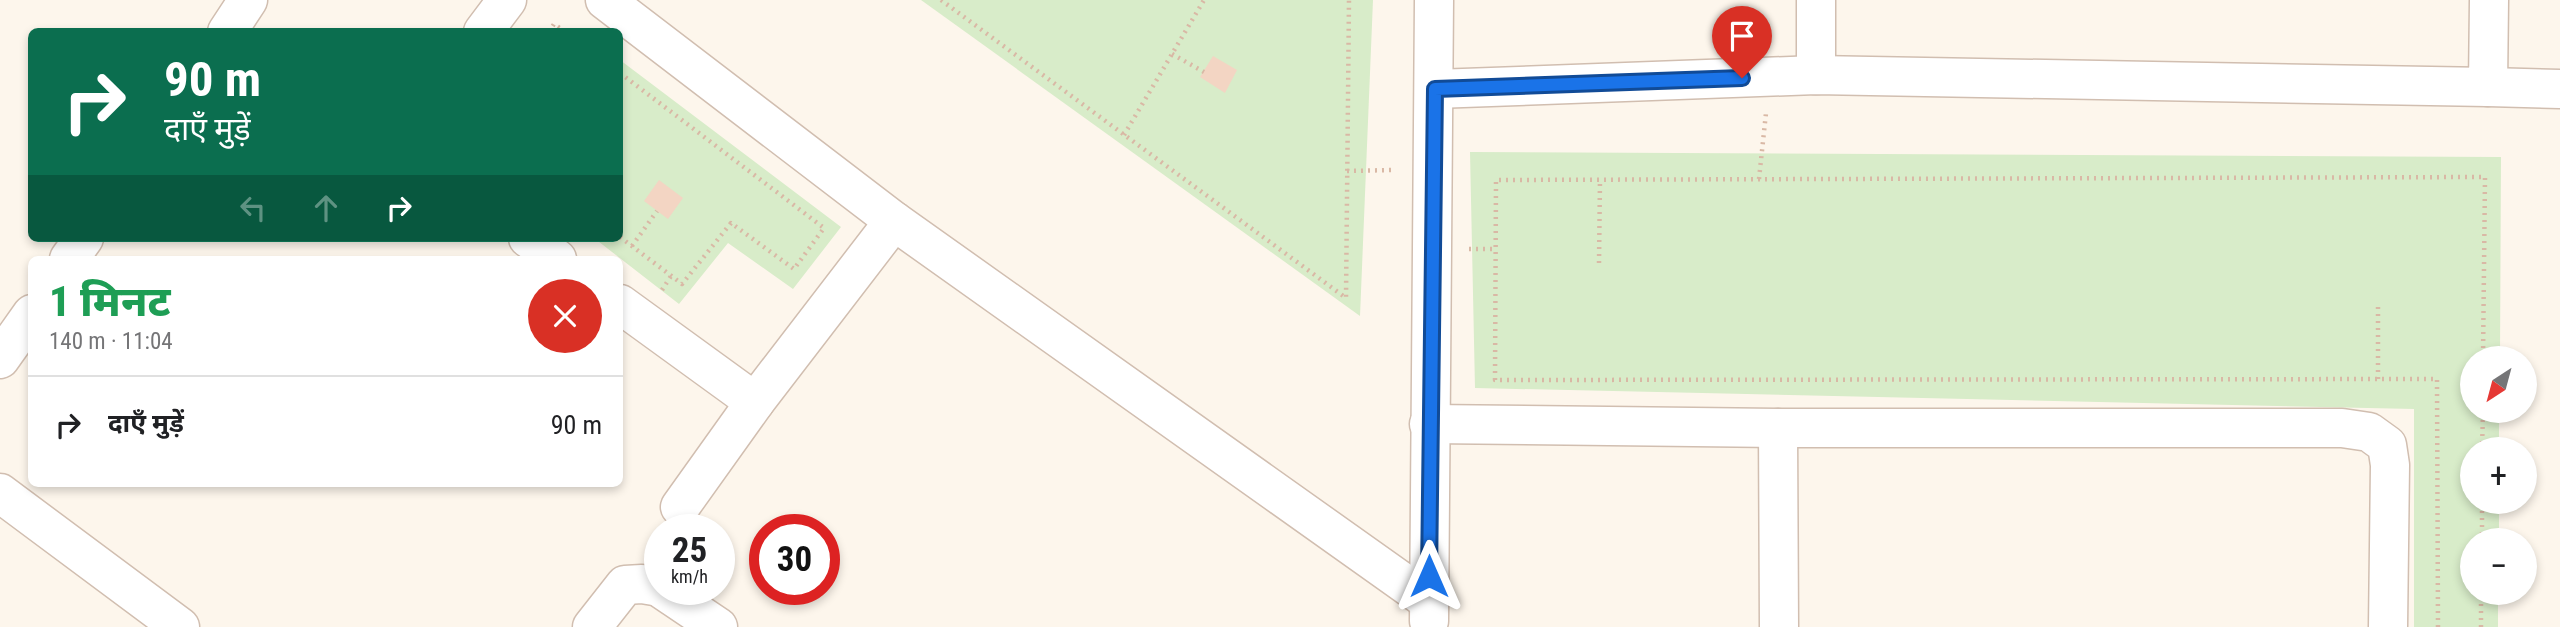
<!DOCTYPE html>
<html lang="hi">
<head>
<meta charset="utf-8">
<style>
	body { margin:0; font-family:"Roboto Condensed","Noto Sans Devanagari",sans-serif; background:#f2f2f2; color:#202124; height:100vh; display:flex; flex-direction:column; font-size:26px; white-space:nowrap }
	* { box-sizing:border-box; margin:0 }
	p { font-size:23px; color:#757577 }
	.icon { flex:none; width:38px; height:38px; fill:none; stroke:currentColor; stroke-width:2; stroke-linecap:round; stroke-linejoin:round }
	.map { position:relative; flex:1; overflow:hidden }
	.panel { position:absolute; left:28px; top:256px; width:595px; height:231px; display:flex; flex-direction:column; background:#fff; border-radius:10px; box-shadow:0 4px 10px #0003 }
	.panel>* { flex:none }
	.top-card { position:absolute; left:28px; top:28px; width:595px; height:214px; border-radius:10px; box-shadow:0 4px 10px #0003; background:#0b6e4f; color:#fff; overflow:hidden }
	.needle { width:46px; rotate:216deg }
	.buttons { position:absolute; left:2460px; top:346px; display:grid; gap:14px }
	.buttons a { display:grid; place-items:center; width:77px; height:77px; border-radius:50%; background:#fff; box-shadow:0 4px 10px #0003; font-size:35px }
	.speed { position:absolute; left:644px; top:514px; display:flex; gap:14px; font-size:35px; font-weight:700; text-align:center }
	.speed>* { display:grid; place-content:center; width:91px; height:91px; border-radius:50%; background:#fff; box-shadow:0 4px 10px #0003; line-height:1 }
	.speed small { font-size:18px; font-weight:400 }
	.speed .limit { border:10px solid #d22; background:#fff; color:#111 }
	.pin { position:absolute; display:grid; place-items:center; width:60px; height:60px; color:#fff; margin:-72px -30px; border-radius:50% 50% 50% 0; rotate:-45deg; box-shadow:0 0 7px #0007 }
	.pin .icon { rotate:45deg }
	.me { position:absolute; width:77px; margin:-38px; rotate:0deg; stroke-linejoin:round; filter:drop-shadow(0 0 5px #0008) }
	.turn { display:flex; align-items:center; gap:24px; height:147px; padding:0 21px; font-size:32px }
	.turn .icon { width:91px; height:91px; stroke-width:2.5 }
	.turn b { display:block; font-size:49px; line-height:60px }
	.lanes { display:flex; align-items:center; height:66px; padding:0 21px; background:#0003; justify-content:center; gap:35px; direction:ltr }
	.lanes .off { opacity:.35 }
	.round { display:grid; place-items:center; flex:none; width:74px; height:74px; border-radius:37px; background:#f2f2f2 }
	.overview { display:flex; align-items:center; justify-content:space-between; height:119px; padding:0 21px }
	h1 { font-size:42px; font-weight:800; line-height:52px; color:#1e9e55 }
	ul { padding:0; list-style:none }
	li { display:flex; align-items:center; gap:21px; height:98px; padding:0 21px; border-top:2px solid #e0e0e0 }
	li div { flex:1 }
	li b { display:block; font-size:26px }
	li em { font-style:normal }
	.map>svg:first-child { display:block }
</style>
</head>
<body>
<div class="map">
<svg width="2560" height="627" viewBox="0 0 2560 627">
	<rect width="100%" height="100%" fill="#fdf6ec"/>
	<g fill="#d8ecc9">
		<path d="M921,0H1373L1360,316Z"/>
		<path d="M620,60L841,227L793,289L728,243L679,304L594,238H620Z"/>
		<path d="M1470,152L2501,157L2500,359H2473V411H2499V450H2473V502H2499V541H2473V593H2498V627H2414V409L1475,388Z"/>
	</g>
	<g fill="#f3d5c3">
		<path d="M1213,56L1237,70L1225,93L1200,77Z"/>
		<path d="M659,180L683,198L668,219L644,201Z"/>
	</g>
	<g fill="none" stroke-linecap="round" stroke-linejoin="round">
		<defs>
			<g id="minor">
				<path d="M605,0L894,221L1429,601"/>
				<path d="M1816,0V75"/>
				<path d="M227,32L248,0"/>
				<path d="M483,32L507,0"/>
				<path d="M2488,87L2560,89"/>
				<path d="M1435,89L1816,75L2488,87L2489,0"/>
				<path d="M528,238L557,259"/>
				<path d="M69,259L84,238"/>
				<path d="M620,304L755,402"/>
				<path d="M0,359L32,314"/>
				<path d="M1429,424L1778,428H2342L2369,432L2387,445L2390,465L2388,627"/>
				<path d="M1778,428L1779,627"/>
				<path d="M0,493L180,627"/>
				<path d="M680,507L755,402L894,221"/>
				<path d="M663,590L718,627"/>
				<path d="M1429,621L1434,0"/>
				<path d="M592,627L625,585L642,584L660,587"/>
			</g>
		</defs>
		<use href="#minor" stroke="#d1beb0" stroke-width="41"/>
		<g stroke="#d9b8a5" stroke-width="4.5" stroke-dasharray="2 5" stroke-linecap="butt">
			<path d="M941,0L1346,298L1349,0"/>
			<path d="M549,32L554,24L565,32"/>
			<path d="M1172,54L1204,72"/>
			<path d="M620,73L824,228L794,269L731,223L682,284L620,237"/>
			<path d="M1124,135L1204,0"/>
			<path d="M1347,171L1394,170"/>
			<path d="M1759,179L1766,113"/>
			<path d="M632,246L657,211"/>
			<path d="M1469,249H1496"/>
			<path d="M1599,263L1600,179"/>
			<path d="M662,290L671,276"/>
			<path d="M2378,379V304"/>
			<path d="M2482,450L2483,411"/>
			<path d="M2482,541V502"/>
			<path d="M2438,627L2437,379L1495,380L1496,180L2485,177L2483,359"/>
			<path d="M2481,627V593"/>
		</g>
		<use href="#minor" stroke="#fff" stroke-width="38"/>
	</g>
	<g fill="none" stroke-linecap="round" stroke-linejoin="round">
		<defs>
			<path id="route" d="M1429,576L1435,89L1742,78"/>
		</defs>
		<use href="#route" stroke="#114b97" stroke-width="18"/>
		<use href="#route" stroke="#1a73e8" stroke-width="12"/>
	</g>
</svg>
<div class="buttons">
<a><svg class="needle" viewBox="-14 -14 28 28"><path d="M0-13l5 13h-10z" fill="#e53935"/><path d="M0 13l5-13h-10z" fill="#757577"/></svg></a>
<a>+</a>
<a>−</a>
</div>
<div class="speed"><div>25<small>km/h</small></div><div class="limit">30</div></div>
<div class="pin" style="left:1742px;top:78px;background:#d93025"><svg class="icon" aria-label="arrive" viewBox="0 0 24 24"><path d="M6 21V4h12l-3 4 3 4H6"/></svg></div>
<svg class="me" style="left:1429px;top:576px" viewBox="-20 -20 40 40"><path d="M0-17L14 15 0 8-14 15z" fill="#1a73e8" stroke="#fff" stroke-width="4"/></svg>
<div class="top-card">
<div class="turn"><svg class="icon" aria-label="right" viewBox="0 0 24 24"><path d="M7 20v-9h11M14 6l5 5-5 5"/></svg><div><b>90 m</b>दाएँ मुड़ें</div></div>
<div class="lanes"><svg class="icon off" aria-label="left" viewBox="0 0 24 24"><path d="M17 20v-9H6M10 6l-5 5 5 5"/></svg><svg class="icon off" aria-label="ahead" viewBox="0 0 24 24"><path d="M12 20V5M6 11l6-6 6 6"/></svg><svg class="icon" aria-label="right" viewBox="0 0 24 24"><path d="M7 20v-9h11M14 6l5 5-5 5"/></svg></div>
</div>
<section class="panel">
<div class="overview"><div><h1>1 मिनट</h1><p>140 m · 11:04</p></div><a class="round" style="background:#d93025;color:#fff"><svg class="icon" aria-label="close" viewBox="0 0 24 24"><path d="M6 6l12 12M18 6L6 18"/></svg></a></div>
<ul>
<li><svg class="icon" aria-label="right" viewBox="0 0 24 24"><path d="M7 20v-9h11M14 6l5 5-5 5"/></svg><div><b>दाएँ मुड़ें</b></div><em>90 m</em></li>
</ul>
</section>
</div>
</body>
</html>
